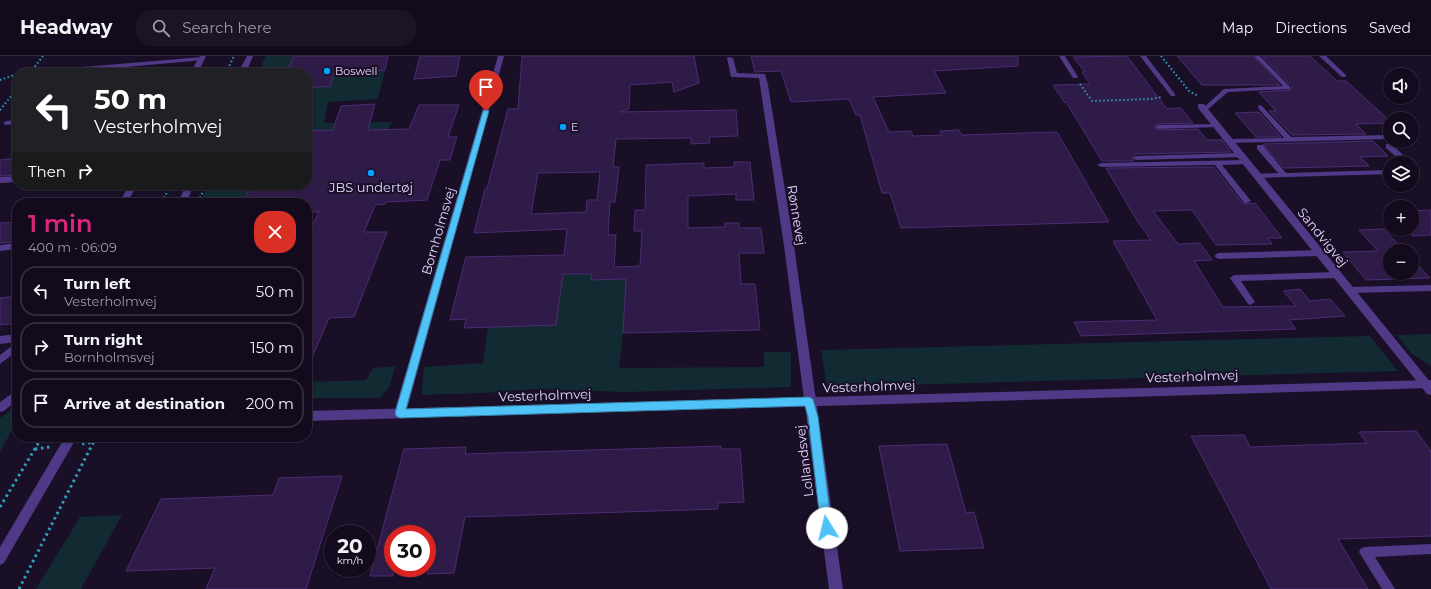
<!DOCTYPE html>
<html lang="en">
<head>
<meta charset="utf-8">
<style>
	body { margin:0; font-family:Montserrat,sans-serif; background:#1c1426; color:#f1f3f6; height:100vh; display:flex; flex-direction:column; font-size:15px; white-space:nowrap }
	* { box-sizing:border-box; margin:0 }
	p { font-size:13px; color:#9d9ba4 }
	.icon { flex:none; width:22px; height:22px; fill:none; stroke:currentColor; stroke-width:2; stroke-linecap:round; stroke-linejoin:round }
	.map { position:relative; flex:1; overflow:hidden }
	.panel { position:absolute; left:12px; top:142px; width:300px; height:244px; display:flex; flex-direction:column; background:#130b1d; border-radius:16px; box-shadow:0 1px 3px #0004,0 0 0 1px #322b3b }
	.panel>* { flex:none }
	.hud { position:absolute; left:12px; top:12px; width:300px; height:122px; border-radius:16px; box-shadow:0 1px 3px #0004,0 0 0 1px #322b3b; background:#202124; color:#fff; overflow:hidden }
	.tools { position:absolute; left:1383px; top:12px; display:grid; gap:8px }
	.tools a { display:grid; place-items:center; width:36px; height:36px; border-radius:50%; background:#130b1d; box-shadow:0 1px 3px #0004,0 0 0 1px #322b3b; font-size:20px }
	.speed { position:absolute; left:324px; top:469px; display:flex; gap:8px; font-size:20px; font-weight:700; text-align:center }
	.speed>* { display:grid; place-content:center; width:52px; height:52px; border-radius:50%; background:#130b1d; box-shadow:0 1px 3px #0004,0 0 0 1px #322b3b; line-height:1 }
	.speed small { font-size:10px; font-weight:400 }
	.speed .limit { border:6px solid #d22; background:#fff; color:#111 }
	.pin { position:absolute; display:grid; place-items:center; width:34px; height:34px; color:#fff; margin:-41px -17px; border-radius:50% 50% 50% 0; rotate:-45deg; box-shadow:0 0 4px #0007 }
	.pin .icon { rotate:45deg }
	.me { position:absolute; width:44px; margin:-22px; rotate:351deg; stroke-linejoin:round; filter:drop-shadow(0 0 3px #0008) }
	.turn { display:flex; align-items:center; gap:14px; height:84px; padding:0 16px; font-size:18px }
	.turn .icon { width:52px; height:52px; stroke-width:2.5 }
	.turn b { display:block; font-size:28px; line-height:34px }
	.then { display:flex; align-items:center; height:38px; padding:0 16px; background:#0003; gap:8px; font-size:15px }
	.round { display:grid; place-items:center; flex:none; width:42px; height:42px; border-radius:16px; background:#1c1426 }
	.summary { display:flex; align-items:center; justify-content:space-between; height:68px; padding:0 16px }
	h1 { font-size:24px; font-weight:600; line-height:30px; color:#db2777 }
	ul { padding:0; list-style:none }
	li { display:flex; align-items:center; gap:12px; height:50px; margin:0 8px 6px; padding:0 8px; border:2px solid #322b3b; border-radius:16px }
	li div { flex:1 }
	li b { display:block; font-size:15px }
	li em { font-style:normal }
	header { display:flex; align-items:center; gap:24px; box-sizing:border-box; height:56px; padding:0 20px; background:#130b1d; border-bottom:1px solid #322b3b }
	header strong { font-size:19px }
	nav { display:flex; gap:22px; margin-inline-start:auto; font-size:14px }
	.search { width:280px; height:36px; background:#1c1426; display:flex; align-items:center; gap:10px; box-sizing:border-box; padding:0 14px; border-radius:16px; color:#9d9ba4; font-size:15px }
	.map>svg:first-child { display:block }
</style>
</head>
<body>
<header>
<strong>Headway</strong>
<div class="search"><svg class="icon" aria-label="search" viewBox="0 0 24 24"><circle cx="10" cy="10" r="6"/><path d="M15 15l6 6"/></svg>Search here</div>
<nav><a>Map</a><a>Directions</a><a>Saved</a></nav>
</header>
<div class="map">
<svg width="1431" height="533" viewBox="0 0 1431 533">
	<rect width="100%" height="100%" fill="#190f27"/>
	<g fill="#122a31">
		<path d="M266,0H294L287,17H258Z"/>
		<path d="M385,14L378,43L328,46L324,67L392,66L388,73L307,75V32L330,30L334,18Z"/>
		<path d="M208,129H252L242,147H200Z"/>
		<path d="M592,218V224L626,223L623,277L619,312L764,311V296H791V331L626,336L535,333L484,337L421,339L424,311L483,307L488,271L556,269L560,238L529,219Z"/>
		<path d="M1431,278V310L1411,297L1397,279Z"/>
		<path d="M1370,280L1398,315L827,331L821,294Z"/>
		<path d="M395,310L390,330L380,342H307V326L366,324L373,312Z"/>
		<path d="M17,349V365L0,396V362Z"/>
		<path d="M122,459L81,533H36L80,461Z"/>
	</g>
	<g fill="#2f1b48" stroke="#4d2c74" fill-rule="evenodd">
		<path d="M294,0H388L385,14L334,18L330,30L307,32V17H287Z"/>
		<path d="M420,0H460L456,20L414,23Z"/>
		<path d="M522,0H694L699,27L674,36L672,26L630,29L629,53L620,56L736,54L738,80L709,81L710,87L691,88V82L616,83L613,111H619L615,146H610L608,179H616L614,211L640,210L642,175H634L635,154H645L646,109L704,107V112L734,111V106H750L754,144H736V138L688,140V172L725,171V167H739V172H761L764,197H739L741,228H755L760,274L623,277L626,223L591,224L592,218H563L556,269L464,272L466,263L450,264L466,201L564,199L567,173L474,177L485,133H487L494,106L508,53H518ZM600,116L597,144H587L586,156L531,158L538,117Z"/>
		<path d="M751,0H1018V10L934,15L946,37L873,41L889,76L911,75L913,80L942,79L940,75L959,74L961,79L1057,76L1109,166L901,172L890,137H882L860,59H856L849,43L791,46L781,15L755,16Z"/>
		<path d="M1127,0L1167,53L1181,52L1193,67L1158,68L1154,70V72L1158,74L1198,73L1207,84H1222L1231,96L1136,98L1131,101L1134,105H1102L1066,46L1065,47L1053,29L1090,28L1082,16H1085L1073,1Z"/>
		<path d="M1177,0H1253L1280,29H1202Z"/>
		<path d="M1262,0H1310L1337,25H1346L1390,65V67L1356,68L1366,78L1292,79L1269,55H1276L1259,36L1290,34L1292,31Z"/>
		<path d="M375,48L368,74L409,73L419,49H459L448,81H457L450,104H440L427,144L386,146L385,148L375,149L364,176H387L354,261L329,262L307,313V180L319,156H307V147H242L252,129H307V75L333,74L341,50Z"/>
		<path d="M1259,56L1281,81H1256L1235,57Z"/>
		<path d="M1373,85L1388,100L1360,101L1369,110L1284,112L1263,88Z"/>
		<path d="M17,102V119L0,120V104Z"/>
		<path d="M1214,111L1243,148L1255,147L1282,182H1268L1272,188L1216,189L1192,154L1153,155L1178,188L1200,187L1212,204L1194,205L1223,251L1296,250L1283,235L1300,233L1310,245L1330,243L1345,260L1289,264L1296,273L1081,280L1074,266L1157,264L1113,185L1151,184L1138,166L1106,112Z"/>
		<path d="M1431,154V179L1412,180V155Z"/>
		<path d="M17,166V186L0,187V167Z"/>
		<path d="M1384,173L1404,195H1390V217H1412V203L1430,222L1366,224L1343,196L1378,195L1359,174Z"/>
		<path d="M17,240V267L0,269V242Z"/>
		<path d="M1416,375L1431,395V480L1338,483L1368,533H1271L1191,380L1244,379L1250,391L1367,387L1359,376Z"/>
		<path d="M947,388L966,457L974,456L984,492L900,495L879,390Z"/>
		<path d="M721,390V393H740L744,446L718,447V453L465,461L454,517L427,518V478H393V520H370L404,393L466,391L465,398Z"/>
		<path d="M342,420L306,533H206L215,512L126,515L161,443L273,439L279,422Z"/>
	</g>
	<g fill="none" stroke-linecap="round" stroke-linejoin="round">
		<g stroke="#2e9fba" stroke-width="2" stroke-dasharray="1.5 2.5" stroke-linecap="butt">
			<path d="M1161,0L1189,35L1198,40"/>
			<path d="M20,17L38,12"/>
			<path d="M30,17L43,0"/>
			<path d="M226,17L234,0"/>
			<path d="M0,24L17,18"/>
			<path d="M1080,28L1092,45L1151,43L1162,41"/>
			<path d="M0,54L17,33"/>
			<path d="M164,142L171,129"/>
			<path d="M200,142L206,129"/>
		</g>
		<g stroke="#2e9fba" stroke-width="2.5" stroke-dasharray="2 3" stroke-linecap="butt">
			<path d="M162,147L165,141"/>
			<path d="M198,147L201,141"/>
		</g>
		<g stroke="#2e9fba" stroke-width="3" stroke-dasharray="2.5 3.5" stroke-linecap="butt">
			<path d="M82,388L93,386"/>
			<path d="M35,393L50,391"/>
			<path d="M0,451L42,381"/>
			<path d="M19,533L96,381"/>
		</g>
		<g fill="#503986" fill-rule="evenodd">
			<path d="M1059,0H1065L1078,21L1077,22H1073Z"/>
			<path d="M1140,0H1146L1175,38V40H1171Z"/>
			<path d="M1254,0H1260L1290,31V33L1228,36L1206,55H1202V53L1224,33L1283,30Z"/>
			<path d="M1319,0H1326L1346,19V21H1342Z"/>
			<path d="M202,1L205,3L204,4L58,17L44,16L47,14Z"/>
			<path d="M1260,49L1262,50L1291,81L1390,79V83L1226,87V83H1229L1284,82L1258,52V50Z"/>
			<path d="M17,64V68L6,69L3,67L6,65Z"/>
			<path d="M1217,68L1220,70L1219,71L1158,73L1155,71L1158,69Z"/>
			<path d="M1412,78L1415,79V81L1412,82Z"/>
			<path d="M1386,88H1392L1411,107H1403L1386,92Z"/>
			<path d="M1257,89H1263L1286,117L1390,114V118L1257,122H1254V118L1278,117L1257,93Z"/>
			<path d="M1240,97H1243V101L1136,104L1132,102L1136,100Z"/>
			<path d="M1246,104H1249V108L1222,109L1251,145L1247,147H1244L1215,109L1101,111L1097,109L1101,107Z"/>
			<path d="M1412,109L1420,114V118H1412Z"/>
			<path d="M17,187V193L0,195V189Z"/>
			<path d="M1319,194L1323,197L1319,200L1218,203L1214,200L1218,197Z"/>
			<path d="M1337,216L1341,219L1337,222L1241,225L1255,246L1251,249L1248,248L1230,222L1234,219Z"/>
			<path d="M1431,229V235L1349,237L1345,234L1349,231Z"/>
			<path d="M17,286V295L0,308V299Z"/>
			<path d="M1431,488V498L1375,501L1395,533H1382L1359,496L1361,492L1365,491Z"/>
		</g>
		<g fill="#503986" fill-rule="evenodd">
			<path d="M200,0H206L198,17H190Z"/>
			<path d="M498,0H504L406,357L404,360L400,362L396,360L394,357Z"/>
			<path d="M728,1L733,2L737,17L765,18L768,29L794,190L843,533H829L784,190L760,29L759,22L731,21L727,2Z"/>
			<path d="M1198,48H1204L1431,327V339L1427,338L1198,52Z"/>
			<path d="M17,120V126L0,127V121Z"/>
			<path d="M129,129H137L127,147H119Z"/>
			<path d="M17,278V286L0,288V280Z"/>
			<path d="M17,334V344L4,355L0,356V346Z"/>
		</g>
		<g fill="#503986" fill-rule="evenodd">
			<path d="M247,0H253L246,17H238Z"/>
			<path d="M186,129H194L186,147H178Z"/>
			<path d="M1431,324V332L307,365V355Z"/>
			<path d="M65,381H77L4,507L0,509V491Z"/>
		</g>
	</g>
	<path fill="#4fc3f7" stroke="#337fa1" d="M486,53L489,55L406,353L809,341L813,343L818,361L832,472L831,476L827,477L823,476L821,472L808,361L805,350L400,362L396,360L395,357L483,55Z"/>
	<g fill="#01a5ff" stroke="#190f27" stroke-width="1.5">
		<circle cx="327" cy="15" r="4"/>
		<circle cx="563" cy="71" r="4"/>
		<circle cx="371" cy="117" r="4"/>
	</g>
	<g text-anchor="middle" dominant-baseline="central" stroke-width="4" stroke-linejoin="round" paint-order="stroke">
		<g font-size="11" fill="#e4d5ff" stroke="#190f27" text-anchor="start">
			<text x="335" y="15">Boswell</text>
			<text x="571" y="71">E</text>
		</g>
		<g font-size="13" fill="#e4d5ff" stroke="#190f27">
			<text x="371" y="131">JBS undertøj</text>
		</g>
		<g font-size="13" fill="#e4d5ff" stroke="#190f27">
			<text transform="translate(797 159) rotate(81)">Rønnevej</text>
			<text transform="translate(438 175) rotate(-74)">Bornholmsvej</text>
			<text transform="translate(1323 181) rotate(51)">Sandvigvej</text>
			<text transform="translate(1192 320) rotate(-2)">Vesterholmvej</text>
			<text transform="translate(869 330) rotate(-2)">Vesterholmvej</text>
			<text transform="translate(545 339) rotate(-2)">Vesterholmvej</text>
			<text transform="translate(804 405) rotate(-97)">Lollandsvej</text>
		</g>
	</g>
</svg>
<div class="tools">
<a><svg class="icon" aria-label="sound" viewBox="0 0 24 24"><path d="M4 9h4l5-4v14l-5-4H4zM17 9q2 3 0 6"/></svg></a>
<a><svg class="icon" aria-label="search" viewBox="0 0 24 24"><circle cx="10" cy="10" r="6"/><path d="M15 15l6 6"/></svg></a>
<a><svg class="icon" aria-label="layers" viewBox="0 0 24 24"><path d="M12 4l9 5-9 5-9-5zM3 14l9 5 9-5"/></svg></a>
<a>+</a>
<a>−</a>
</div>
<div class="speed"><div>20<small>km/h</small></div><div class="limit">30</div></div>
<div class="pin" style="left:486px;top:55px;background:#d93025"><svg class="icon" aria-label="arrive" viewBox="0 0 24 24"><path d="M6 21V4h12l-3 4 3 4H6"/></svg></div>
<svg class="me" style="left:827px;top:472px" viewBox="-20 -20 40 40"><circle r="19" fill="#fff"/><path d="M0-13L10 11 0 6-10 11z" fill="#4fc3f7"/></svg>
<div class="hud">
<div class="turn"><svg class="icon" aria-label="left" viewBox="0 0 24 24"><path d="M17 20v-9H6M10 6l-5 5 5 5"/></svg><div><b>50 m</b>Vesterholmvej</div></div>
<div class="then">Then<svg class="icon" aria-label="right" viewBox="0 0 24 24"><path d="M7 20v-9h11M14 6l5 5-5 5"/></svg></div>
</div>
<section class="panel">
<div class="summary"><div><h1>1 min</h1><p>400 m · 06:09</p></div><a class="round" style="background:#d93025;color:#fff"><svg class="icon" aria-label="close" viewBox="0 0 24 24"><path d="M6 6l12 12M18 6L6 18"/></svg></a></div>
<ul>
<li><svg class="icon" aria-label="left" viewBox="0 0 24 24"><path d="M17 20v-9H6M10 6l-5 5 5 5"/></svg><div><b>Turn left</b><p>Vesterholmvej</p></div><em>50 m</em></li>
<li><svg class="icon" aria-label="right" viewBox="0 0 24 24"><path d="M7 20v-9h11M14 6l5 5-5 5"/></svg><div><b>Turn right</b><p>Bornholmsvej</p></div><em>150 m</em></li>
<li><svg class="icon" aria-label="arrive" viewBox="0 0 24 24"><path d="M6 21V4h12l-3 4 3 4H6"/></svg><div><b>Arrive at destination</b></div><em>200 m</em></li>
</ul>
</section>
</div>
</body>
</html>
